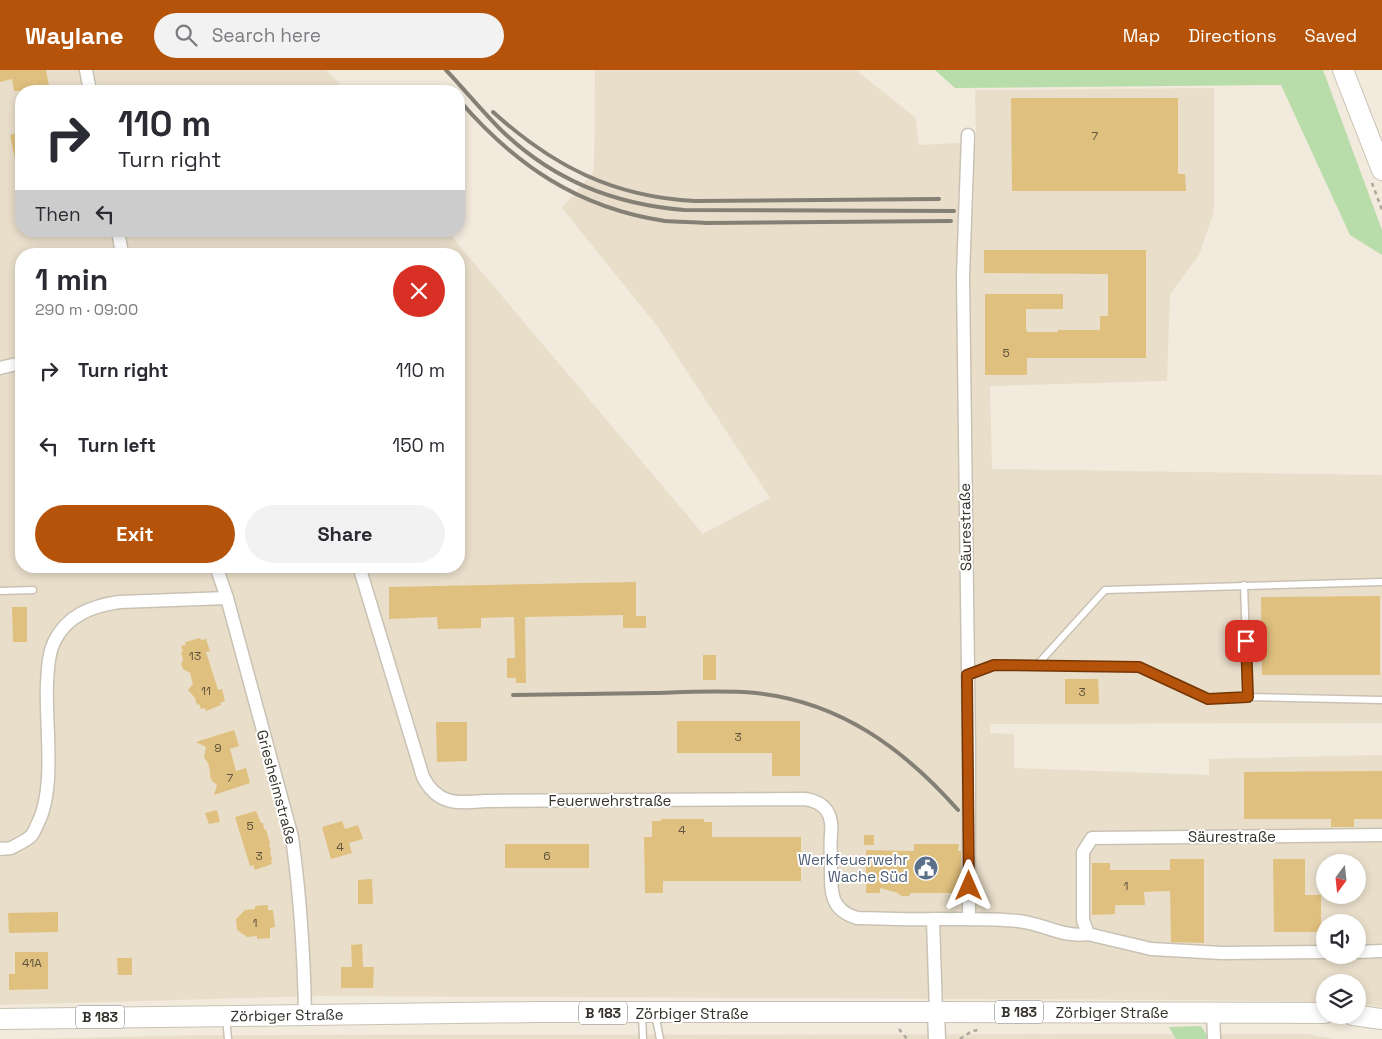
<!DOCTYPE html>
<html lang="en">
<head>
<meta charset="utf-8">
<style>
	body { margin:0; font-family:"Space Grotesk",sans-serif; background:#f2f2f3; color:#2b2b33; height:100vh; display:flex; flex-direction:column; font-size:19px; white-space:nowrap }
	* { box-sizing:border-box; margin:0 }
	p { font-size:16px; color:#7c7c81 }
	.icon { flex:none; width:28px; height:28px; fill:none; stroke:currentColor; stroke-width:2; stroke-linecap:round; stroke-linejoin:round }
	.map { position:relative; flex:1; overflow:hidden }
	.sheet { position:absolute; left:15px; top:178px; width:450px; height:325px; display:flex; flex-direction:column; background:#fff; border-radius:20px; box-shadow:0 2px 8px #0003 }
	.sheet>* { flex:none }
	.guide { position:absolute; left:15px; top:15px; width:450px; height:152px; border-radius:20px; box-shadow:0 2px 8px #0003; background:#fff; color:#2b2b33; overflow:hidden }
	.needle { width:32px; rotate:195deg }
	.fabs { position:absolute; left:1316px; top:784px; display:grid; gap:10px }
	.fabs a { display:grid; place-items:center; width:50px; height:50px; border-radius:50%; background:#fff; box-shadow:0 2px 8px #0003; font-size:25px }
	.pin { position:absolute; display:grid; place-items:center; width:42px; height:42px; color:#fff; margin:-21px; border-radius:10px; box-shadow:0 2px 8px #0006 }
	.me { position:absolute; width:55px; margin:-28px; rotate:0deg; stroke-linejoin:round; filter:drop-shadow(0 0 4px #0008) }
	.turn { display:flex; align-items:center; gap:18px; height:105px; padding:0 20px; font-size:22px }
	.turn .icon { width:65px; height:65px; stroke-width:2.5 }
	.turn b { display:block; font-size:35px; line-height:42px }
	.then { display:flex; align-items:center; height:48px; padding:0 20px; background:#0003; gap:10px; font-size:19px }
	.round { display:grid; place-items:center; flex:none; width:52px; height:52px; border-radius:26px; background:#f2f2f3 }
	.headline { display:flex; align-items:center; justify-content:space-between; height:85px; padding:0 20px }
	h1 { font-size:30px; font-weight:700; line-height:38px }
	.cta { display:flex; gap:10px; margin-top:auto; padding:10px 20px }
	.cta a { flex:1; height:58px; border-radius:30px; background:#b45309; color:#fff; font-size:20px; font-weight:700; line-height:58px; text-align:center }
	.cta a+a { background:#f2f2f3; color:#2b2b33 }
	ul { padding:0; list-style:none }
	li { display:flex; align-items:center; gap:15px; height:75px; padding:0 20px }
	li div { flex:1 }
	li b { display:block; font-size:19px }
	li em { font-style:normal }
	header { display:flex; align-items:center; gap:30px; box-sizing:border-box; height:70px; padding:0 25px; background:#b45309; color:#fff }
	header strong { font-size:24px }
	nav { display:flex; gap:28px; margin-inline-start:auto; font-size:18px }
	.search { width:350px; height:45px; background:#f2f2f3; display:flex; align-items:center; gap:12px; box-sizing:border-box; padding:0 18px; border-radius:28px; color:#7c7c81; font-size:19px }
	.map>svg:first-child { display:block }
</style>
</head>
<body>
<header>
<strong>Waylane</strong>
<div class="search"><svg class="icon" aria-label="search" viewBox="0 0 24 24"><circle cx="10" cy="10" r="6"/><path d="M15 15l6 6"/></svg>Search here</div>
<nav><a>Map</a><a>Directions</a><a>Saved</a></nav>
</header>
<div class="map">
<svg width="1382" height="969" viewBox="0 0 1382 969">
	<rect width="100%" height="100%" fill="#f2eadc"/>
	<g fill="#e9deca" fill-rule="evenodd">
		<path d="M0,0H326L346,21H21V161H449L458,174L703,464L770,428L657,256L562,138L594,101L595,0H856L916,48L919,75L976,72L975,20L1214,18V142L1199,185L1170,224L1167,311L990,316L992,399L1382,405V653L990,654V663L1014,664V698L1209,705V689L1382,685V937L1358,933V912H1325V932L1184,930L319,926L0,935ZM21,184H459V496H21ZM1325,792H1358V825H1325ZM1325,852H1358V885H1325Z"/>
		<path d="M1307,964L1334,969H26L206,965Z"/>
	</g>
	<g fill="#b8ddab">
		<path d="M935,0H1323L1382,160V185L1350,165L1281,15L955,18Z"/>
		<path d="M1201,956L1205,962L1208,969H1176L1169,957Z"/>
	</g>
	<g fill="#e0c07e">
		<path d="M0,0H46L50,21H14L12,9L0,12Z"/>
		<path d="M1011,28H1178V104H1185L1186,121H1012Z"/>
		<path d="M21,62V93L16,94L10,65Z"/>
		<path d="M984,180H1146V288H1027V305H985V224H1063V239H1026V260H1027V262H1058V260H1100V246H1108V204L984,203Z"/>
		<path d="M636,512V546H646V558H623V545L525,547L526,613H516V608H507V588H515L514,547L481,548V558L438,559L437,547L389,549V517Z"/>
		<path d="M1380,526V605H1262L1261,527Z"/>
		<path d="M12,537H27V572H13Z"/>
		<path d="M200,568L201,570L206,569L210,581L206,582L218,620L222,619L225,631L220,633L221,635L206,641L205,638L201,639L199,634L197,635L195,628L188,620L193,614L190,603L183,599L181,594L183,590L181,582L183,581L181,576L186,575L185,572Z"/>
		<rect x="703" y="585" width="13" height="25"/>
		<path d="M1065,609H1098L1099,634H1065Z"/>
		<path d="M677,651H800V706H772V683H677Z"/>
		<path d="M436,652H467V691L437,692Z"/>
		<path d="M234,660L239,676L230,679L236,701L246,698L250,713L214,725L217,715L212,711L210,706V701L208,693L204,687L206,677L196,672Z"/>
		<path d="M1382,701V749H1354V757H1331V749H1244V702Z"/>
		<path d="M217,740L220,752L209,754L205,743Z"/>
		<path d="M256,741L261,753H263L264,759L266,760L270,773L269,775L271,780L270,782L272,790H271L272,794L255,800L253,795L250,796L235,747Z"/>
		<path d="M661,749H704V752H712V767H801V811H663V823H645L644,767H652V751H661Z"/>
		<path d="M342,751L345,759L358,755L363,769L349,773L352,783L331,789L322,757Z"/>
		<rect x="864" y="765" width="10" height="10"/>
		<rect x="505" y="774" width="84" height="24"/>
		<path d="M914,774H959L958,781H961V823H911L909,826H901L898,823L880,818V823H866V780L914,781Z"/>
		<path d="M1170,789H1204V873L1171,872L1170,821L1144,822L1145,835H1115V844L1092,845V793H1110V800H1170Z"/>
		<path d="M1273,789H1305V825H1321V862H1274Z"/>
		<path d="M372,809L373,834H358V810Z"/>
		<path d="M268,835V840H273L275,857L270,858V868L257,869V866L247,867L237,860L236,849L245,840L255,839V836Z"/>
		<path d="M58,842V862L9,863L8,843Z"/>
		<path d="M362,874L363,897H374L373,918H341V897H352L351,875Z"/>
		<path d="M15,882H48V919L9,920V904H15Z"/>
		<path d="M117,888H132V905H118Z"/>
	</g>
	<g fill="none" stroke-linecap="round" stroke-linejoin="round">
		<defs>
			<g id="service">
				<path d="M1244,515L1248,627"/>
				<path d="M0,521L33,520"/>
				<path d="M1036,596L1105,520L1382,512"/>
				<path d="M968,604L994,595L1139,597L1208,629L1248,627L1382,630"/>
				<path d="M642,944L643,969"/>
				<path d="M655,944L660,969"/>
				<path d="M226,948L228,969"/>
			</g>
			<g id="minor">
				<path d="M86,0L90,21"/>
				<path d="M968,65L963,206L969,681V849"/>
				<path d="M118,161L122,184"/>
				<path d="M0,298L21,293"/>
				<path d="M216,496L227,528L292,767C300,825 304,885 305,944"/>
				<path d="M359,496L423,707C438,736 458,733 486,731L805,729C826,732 833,745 831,764C830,775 831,785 831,795C831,820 829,840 857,848C883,848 908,850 934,849C962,849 990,848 1018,851C1042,853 1063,868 1088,864L1151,879L1222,883L1325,882"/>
				<path d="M0,779C3,778 8,779 11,778C15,776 28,769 31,766C34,763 36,757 38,753C56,717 45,654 47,613C48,599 48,585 54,572C67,545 92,536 119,532L227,528"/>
				<path d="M933,850L936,942"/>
				<path d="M1088,864L1083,850V782L1092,768L1382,765"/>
				<path d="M1358,882L1382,881"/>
				<path d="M1213,942L1214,969"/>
			</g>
			<path id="tertiary" d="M936,942L937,969"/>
			<g id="primary">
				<path d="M1343,0L1382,100"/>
				<path d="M1353,945L1382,949"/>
				<path d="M0,949L537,942H936L1325,943"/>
			</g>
		</defs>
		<use href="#service" stroke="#c9c2b4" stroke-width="9"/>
		<use href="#minor" stroke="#c9c2b4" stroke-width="15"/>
		<use href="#tertiary" stroke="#c9c2b4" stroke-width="19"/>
		<use href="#primary" stroke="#c9c2b4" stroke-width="22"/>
		<g stroke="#aea79c" stroke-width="2.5" stroke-dasharray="4 4" stroke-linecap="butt">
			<path d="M1372,113L1382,140"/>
			<path d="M899,959L907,969"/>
			<path d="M960,969L972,961L978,960"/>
		</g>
		<use href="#service" stroke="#fff" stroke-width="6"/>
		<use href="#minor" stroke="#fff" stroke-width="12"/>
		<use href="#tertiary" stroke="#fff" stroke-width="16"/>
		<use href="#primary" stroke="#fff" stroke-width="20"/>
		<g stroke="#858076" stroke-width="4">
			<path d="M446,0C464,19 481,40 500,59C552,110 613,134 684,140L954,141"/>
			<path d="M459,30C515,95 578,138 665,151C679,152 693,152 707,153L951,151"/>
			<path d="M493,42C553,96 613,127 695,131L939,129"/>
			<path d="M513,625C560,624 607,624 654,623C688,622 722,620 756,623C840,632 903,678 958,740"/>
		</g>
	</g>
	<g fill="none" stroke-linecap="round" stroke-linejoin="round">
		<defs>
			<path id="route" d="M969,816L967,605L994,595L1139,597L1208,629L1248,627L1246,571"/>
		</defs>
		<use href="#route" stroke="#753606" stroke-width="12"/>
		<use href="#route" stroke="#b45309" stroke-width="9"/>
	</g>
	<defs>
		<symbol id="civic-disc" viewBox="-11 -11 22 22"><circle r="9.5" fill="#5c6f8a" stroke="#fff"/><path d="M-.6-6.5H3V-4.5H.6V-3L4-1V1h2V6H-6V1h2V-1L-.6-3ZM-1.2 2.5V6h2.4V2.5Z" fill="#fff"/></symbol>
	</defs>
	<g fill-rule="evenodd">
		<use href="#civic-disc" x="912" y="784" width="28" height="28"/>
	</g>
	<g text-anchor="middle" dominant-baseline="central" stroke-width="4" stroke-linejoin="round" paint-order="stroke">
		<g font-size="12" fill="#5f5540">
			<text x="1095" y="66">7</text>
			<text x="1006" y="283">5</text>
			<text x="195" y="586">13</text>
			<text x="206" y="621">11</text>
			<text x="1082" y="622">3</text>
			<text x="738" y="667">3</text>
			<text x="218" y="678">9</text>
			<text x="230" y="708">7</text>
			<text x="250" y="756">5</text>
			<text x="682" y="760">4</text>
			<text x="340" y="777">4</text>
			<text x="259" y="786">3</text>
			<text x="547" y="786">6</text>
			<text x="1126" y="816">1</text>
			<text x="255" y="853">1</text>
			<text x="32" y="893">41A</text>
		</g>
		<g fill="#fff" stroke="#716f6b" stroke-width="1">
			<rect x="995" y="930.5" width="48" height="23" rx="4"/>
			<rect x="579" y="931.5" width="48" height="23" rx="4"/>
			<rect x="76" y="935.5" width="48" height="23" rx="4"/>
		</g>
		<g font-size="14" font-weight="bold" fill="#34312b">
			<text x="1019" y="942">B 183</text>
			<text x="603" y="943">B 183</text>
			<text x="100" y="947">B 183</text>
		</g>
		<g font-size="15" fill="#34312b" stroke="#fff">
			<text transform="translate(965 457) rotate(-91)">Säurestraße</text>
			<text transform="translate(277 717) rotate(75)">Griesheimstraße</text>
			<text x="610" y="730">Feuerwehrstraße</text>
			<text x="1232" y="766">Säurestraße</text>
			<text x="1112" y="942">Zörbiger Straße</text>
			<text x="692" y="943">Zörbiger Straße</text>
			<text transform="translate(287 945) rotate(-1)">Zörbiger Straße</text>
		</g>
		<g font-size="15" fill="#4e5e75" stroke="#fff" text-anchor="end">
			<text x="908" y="789">Werkfeuerwehr<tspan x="908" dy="17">Wache Süd</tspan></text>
		</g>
	</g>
</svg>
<div class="fabs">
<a><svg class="needle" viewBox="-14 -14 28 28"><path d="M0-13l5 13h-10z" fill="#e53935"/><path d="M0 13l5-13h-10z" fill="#7c7c81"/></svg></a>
<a><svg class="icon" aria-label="sound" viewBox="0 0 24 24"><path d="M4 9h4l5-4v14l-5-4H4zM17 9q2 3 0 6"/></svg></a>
<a><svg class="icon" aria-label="layers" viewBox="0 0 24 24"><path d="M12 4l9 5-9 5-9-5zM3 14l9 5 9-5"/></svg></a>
</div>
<div class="pin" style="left:1246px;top:571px;background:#d93025"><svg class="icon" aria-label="arrive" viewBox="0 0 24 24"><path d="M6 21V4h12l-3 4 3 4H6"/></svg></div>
<svg class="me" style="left:969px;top:816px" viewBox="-20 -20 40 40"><path d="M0-17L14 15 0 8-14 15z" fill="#b45309" stroke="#fff" stroke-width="4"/></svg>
<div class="guide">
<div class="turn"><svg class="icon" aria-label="right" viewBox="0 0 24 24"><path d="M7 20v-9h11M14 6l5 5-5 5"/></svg><div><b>110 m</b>Turn right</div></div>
<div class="then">Then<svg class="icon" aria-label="left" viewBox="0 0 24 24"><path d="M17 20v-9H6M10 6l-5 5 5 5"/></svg></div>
</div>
<section class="sheet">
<div class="headline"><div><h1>1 min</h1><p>290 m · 09:00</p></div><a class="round" style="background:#d93025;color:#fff"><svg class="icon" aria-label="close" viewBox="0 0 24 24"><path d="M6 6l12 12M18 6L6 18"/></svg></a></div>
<ul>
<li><svg class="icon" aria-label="right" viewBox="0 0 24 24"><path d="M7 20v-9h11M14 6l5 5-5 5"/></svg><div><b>Turn right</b></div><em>110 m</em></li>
<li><svg class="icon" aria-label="left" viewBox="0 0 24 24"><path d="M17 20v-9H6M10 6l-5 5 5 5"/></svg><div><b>Turn left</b></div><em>150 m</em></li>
</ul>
<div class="cta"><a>Exit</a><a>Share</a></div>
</section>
</div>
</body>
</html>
